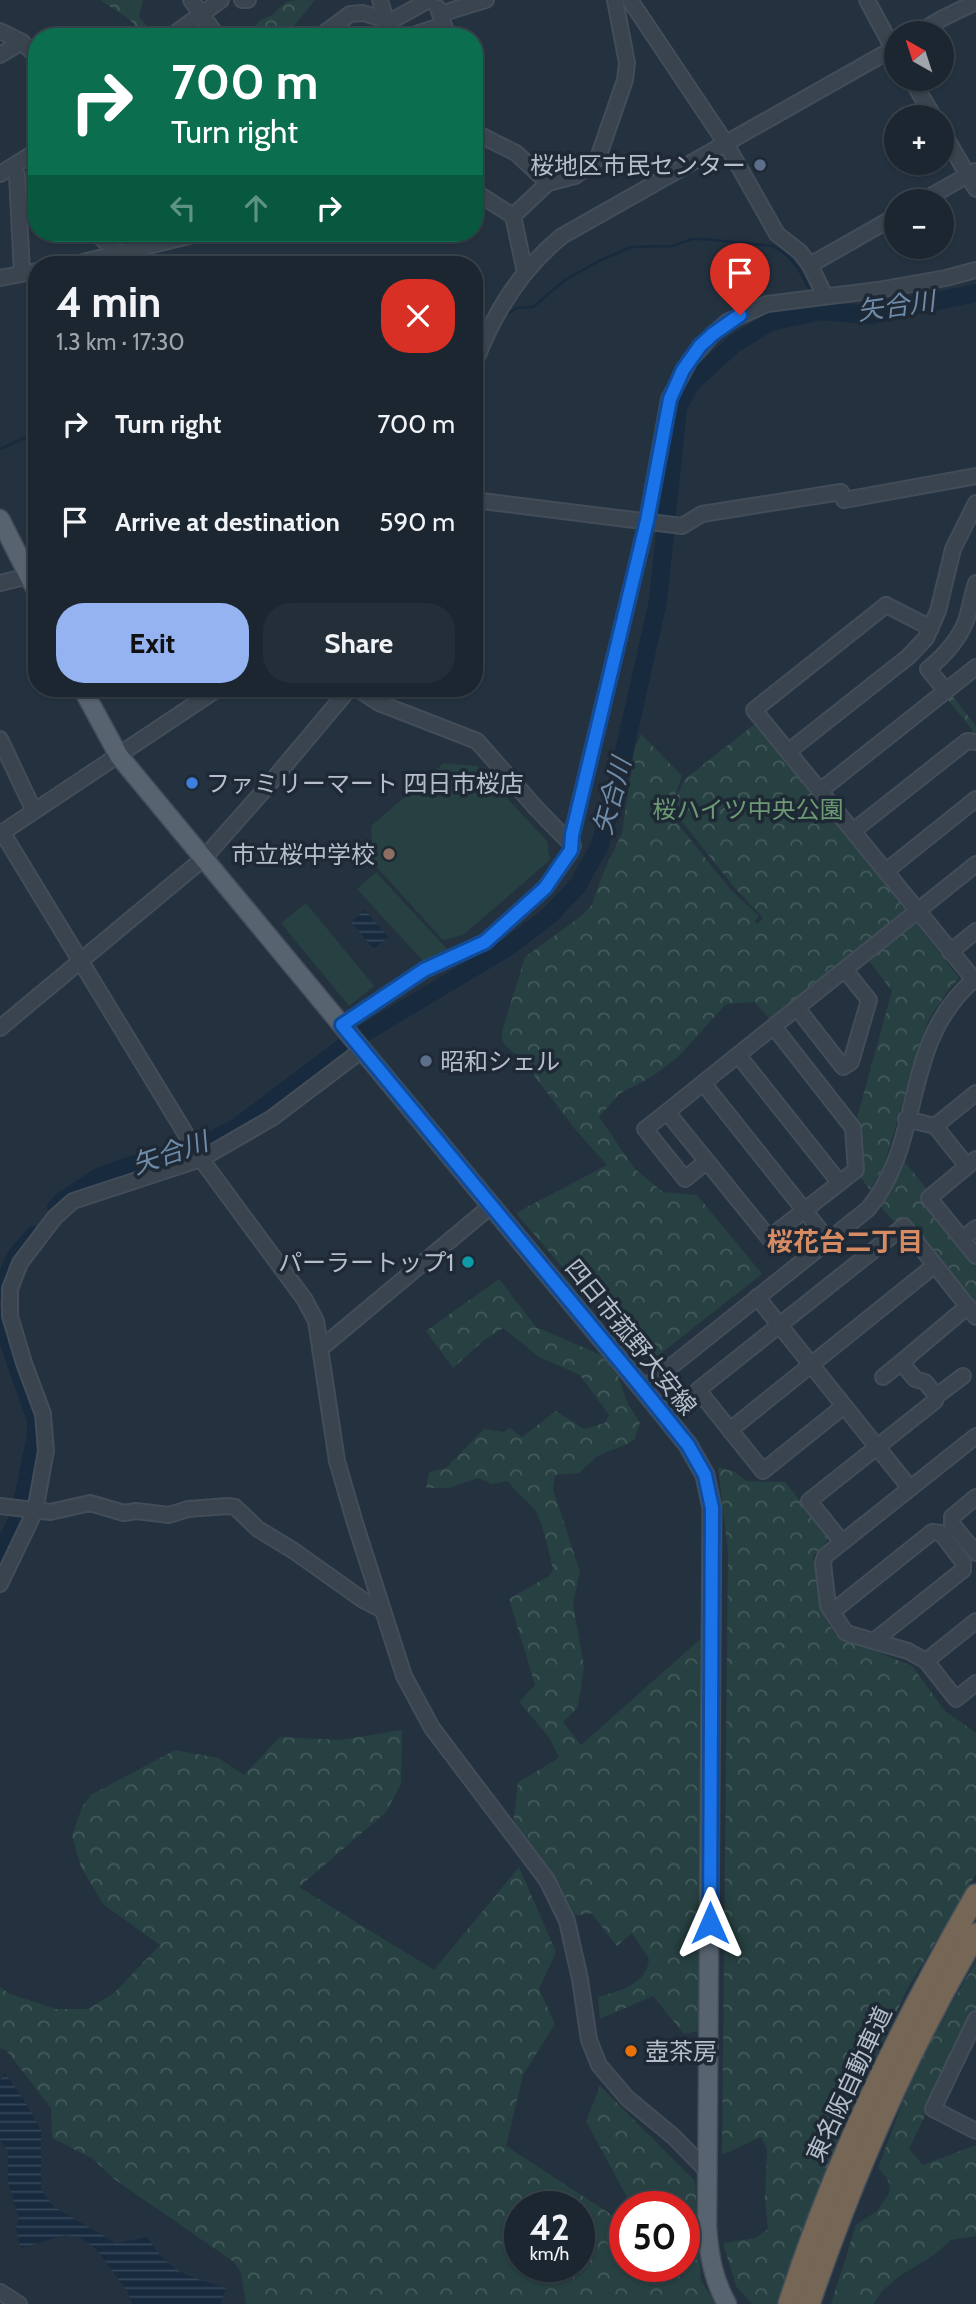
<!DOCTYPE html>
<html lang="en">
<head>
<meta charset="utf-8">
<style>
	body { margin:0; font-family:Cabin,"Noto Sans JP",sans-serif; background:#242e38; color:#f1f3f6; height:100vh; display:flex; flex-direction:column; font-size:26px; white-space:nowrap }
	* { box-sizing:border-box; margin:0 }
	p { font-size:23px; color:#a0a5ab }
	.icon { flex:none; width:38px; height:38px; fill:none; stroke:currentColor; stroke-width:2; stroke-linecap:round; stroke-linejoin:round }
	.map { position:relative; flex:1; overflow:hidden }
	.drawer { position:absolute; left:28px; top:256px; width:455px; height:441px; display:flex; flex-direction:column; background:#1b2630; border-radius:28px; box-shadow:0 2px 5px #0004,0 0 0 2px #39434c }
	.drawer>* { flex:none }
	.hud { position:absolute; left:28px; top:28px; width:455px; height:214px; border-radius:28px; box-shadow:0 2px 5px #0004,0 0 0 2px #39434c; background:#0b6e4f; color:#fff; overflow:hidden }
	.needle { width:46px; rotate:321deg }
	.buttons { position:absolute; left:884px; top:21px; display:grid; gap:14px }
	.buttons a { display:grid; place-items:center; width:70px; height:70px; border-radius:50%; background:#1b2630; box-shadow:0 2px 5px #0004,0 0 0 2px #39434c; font-size:35px }
	.speed { position:absolute; left:504px; top:2191px; display:flex; gap:14px; font-size:35px; font-weight:700; text-align:center }
	.speed>* { display:grid; place-content:center; width:91px; height:91px; border-radius:50%; background:#1b2630; box-shadow:0 2px 5px #0004,0 0 0 2px #39434c; line-height:1 }
	.speed small { font-size:18px; font-weight:400 }
	.speed .limit { border:10px solid #d22; background:#fff; color:#111 }
	.pin { position:absolute; display:grid; place-items:center; width:60px; height:60px; color:#fff; margin:-72px -30px; border-radius:50% 50% 50% 0; rotate:-45deg; box-shadow:0 0 7px #0007 }
	.pin .icon { rotate:45deg }
	.me { position:absolute; width:77px; margin:-38px; rotate:0deg; stroke-linejoin:round; filter:drop-shadow(0 0 5px #0008) }
	.turn { display:flex; align-items:center; gap:24px; height:147px; padding:0 28px; font-size:32px }
	.turn .icon { width:91px; height:91px; stroke-width:2.5 }
	.turn b { display:block; font-size:49px; line-height:60px }
	.lanes { display:flex; align-items:center; height:66px; padding:0 28px; background:#0003; justify-content:center; gap:35px; direction:ltr }
	.lanes .off { opacity:.35 }
	.round { display:grid; place-items:center; flex:none; width:74px; height:74px; border-radius:28px; background:#242e38 }
	.overview { display:flex; align-items:center; justify-content:space-between; height:119px; padding:0 28px }
	h1 { font-size:42px; font-weight:700; line-height:52px }
	.button { display:flex; gap:14px; margin-top:auto; padding:14px 28px }
	.button a { flex:1; height:80px; border-radius:28px; background:#95b2f1; color:#111; font-size:28px; font-weight:700; line-height:80px; text-align:center }
	.button a+a { background:#242e38; color:#f1f3f6 }
	ul { padding:0; list-style:none }
	li { display:flex; align-items:center; gap:21px; height:98px; padding:0 28px }
	li div { flex:1 }
	li b { display:block; font-size:26px }
	li em { font-style:normal }
	.map>svg:first-child { display:block }
</style>
</head>
<body>
<div class="map">
<svg width="976" height="2304" viewBox="0 0 976 2304">
	<defs>
		<pattern id="forest-crowns" width="20" height="18" patternUnits="userSpaceOnUse" patternTransform="scale(1.75)"><rect width="20" height="18" fill="#274041"/><path d="M2 6a3 3 0 1 1 6 0M12 15a3 3 0 1 1 6 0" fill="none" stroke="#445a5b"/></pattern>
		<pattern id="water-rules" width="6" height="5" patternUnits="userSpaceOnUse" patternTransform="scale(1.75)"><rect width="6" height="5" fill="#172a3e"/><path d="M0 2.5h6" fill="none" stroke="#364759"/></pattern>
	</defs>
	<rect width="100%" height="100%" fill="#243240"/>
	<g fill="#274041">
		<path d="M444,763L477,766L547,841L550,860L463,935L443,940L373,863L371,826Z"/>
		<path d="M376,872L448,950L423,961L357,889Z"/>
		<path d="M306,903L374,986L349,1006L281,923Z"/>
	</g>
	<g fill="url(#forest-crowns)" fill-rule="evenodd">
		<path d="M100,0H143L139,17L157,37H145L129,19Z"/>
		<path d="M297,0H315L285,37H247L259,21L272,15L286,2Z"/>
		<path d="M950,693L976,726V737L968,735L973,731L945,696Z"/>
		<path d="M756,723L905,909L772,1022L755,1002L726,1004L678,1057L653,1076L619,1094L599,1117L635,1169L663,1192L697,1195L762,1274L655,1358L648,1350L639,1357L516,1213L607,1165L575,1129L523,1061L506,1046L502,1040V1031L525,957L580,917L592,905L601,878L622,833L635,747L641,734L682,776L673,801L666,809L730,889L759,916L755,921L757,925L763,918L734,887L671,808L685,779Z"/>
		<path d="M909,923L917,924L959,978L947,992L929,1019L918,1049L884,1166L870,1190L857,1173L855,1125L892,991L867,958Z"/>
		<path d="M904,1161L929,1192L923,1197L976,1264V1310L880,1206L897,1179Z"/>
		<path d="M499,1279L536,1327L601,1355L618,1376L628,1404L640,1423L634,1440L627,1444L597,1456L579,1473L555,1475L553,1489L580,1572L573,1603L584,1667L578,1707L563,1722L581,1745L706,1634L703,2030L684,2034L653,1996L600,2019L598,1997C619,1991 647,1984 649,1959L632,1933L617,1946L591,1913L573,1916L535,1855L513,1824L518,1782L559,1758L549,1737L519,1702L535,1685L509,1599L549,1576L553,1570C550,1556 542,1521 535,1510C527,1500 516,1493 508,1481L492,1484L478,1478L449,1488H426L429,1472L446,1468L484,1429L504,1432L510,1428L522,1437L556,1411L584,1429L605,1423L609,1415L580,1375L539,1357L503,1328L483,1341L453,1368L426,1331Z"/>
		<path d="M718,1467L735,1472L746,1481L785,1482L830,1538L813,1556L824,1617L836,1635L912,1666L945,1711L976,1733V1874L908,1988L847,2116L777,2304H752L736,2286L723,2243L755,2238L768,2229L765,2199L767,2149L761,2137L722,2155L728,1552Z"/>
		<path d="M402,1730L401,1784L386,1812L299,1887L434,1970L519,1867L556,1952L539,1989L555,2024L523,2075L506,2146L615,2217L628,2199L586,2121L600,2086L695,2181L701,2281L716,2304H246L241,2273L234,2262L114,2179L93,2159L52,2138L51,2108L6,2050L0,2048V1987L10,1994L56,2009H88L114,1993L160,1945L103,1904L81,1867L72,1836L82,1807L91,1795L175,1750L218,1758L244,1775L280,1737L340,1740ZM520,2207H579V2266H520ZM625,2207H684V2266H625Z"/>
		<path d="M976,1961V2009L909,2149L923,2165L976,2145V2236L951,2240L934,2255L901,2275L881,2292L874,2304H831L856,2225L877,2211L888,2195L890,2186L887,2178L878,2168L917,2064Z"/>
	</g>
	<g fill="url(#water-rules)">
		<path d="M365,910L388,937L374,949L351,922Z"/>
		<path d="M5,2074L24,2100L41,2130V2190L54,2207L116,2243L147,2237C171,2274 185,2275 226,2288L221,2304H132L128,2292L95,2248L80,2238L66,2235L21,2248L16,2229L19,2218L8,2182V2151L0,2140V2080Z"/>
	</g>
	<g fill="none" stroke-linecap="round" stroke-linejoin="round">
		<g stroke="#172a3e" stroke-width="2.5">
			<path d="M817,303L821,311"/>
			<path d="M505,315L517,308L533,307L565,280L599,261L631,247L672,246L692,239H702L773,246C794,256 802,275 812,294"/>
			<path d="M474,323L480,321"/>
			<path d="M0,449L31,435H37"/>
		</g>
		<g stroke="#172a3e" stroke-width="18">
			<path d="M56,1208L62,1201L100,1176L141,1162L193,1149L236,1128L354,1039L508,947L550,915L578,885L600,845L617,783L658,601L678,407L691,383L734,344L770,322L821,311L870,315L976,293"/>
			<path d="M0,1290L16,1256L34,1235"/>
			<path d="M0,1318L36,1420V1435L20,1514L0,1555"/>
		</g>
		<defs>
			<g id="minor">
				<path d="M191,0L218,37"/>
				<path d="M242,0H248"/>
				<path d="M380,0L386,20"/>
				<path d="M630,0L725,142L777,234L800,252L810,265L825,296"/>
				<path d="M867,0L896,54"/>
				<path d="M438,8L448,37"/>
				<path d="M440,14L486,0"/>
				<path d="M0,31L22,42L37,57"/>
				<path d="M918,33L943,18L976,2"/>
				<path d="M170,37L221,0"/>
				<path d="M319,37L350,14L363,13L386,20H393L429,0"/>
				<path d="M407,37L443,25"/>
				<path d="M0,55L22,42"/>
				<path d="M911,79L934,117"/>
				<path d="M942,131L976,189"/>
				<path d="M474,132L516,153L548,183"/>
				<path d="M13,167L17,175L22,273"/>
				<path d="M0,174L37,151"/>
				<path d="M474,191L513,216"/>
				<path d="M922,201L975,171"/>
				<path d="M96,233L113,249L114,255"/>
				<path d="M130,233L134,250"/>
				<path d="M75,264L201,233"/>
				<path d="M810,265L896,216"/>
				<path d="M525,272L513,216L548,183L575,176L596,160L599,155L625,80L627,63L615,0"/>
				<path d="M0,278L37,271"/>
				<path d="M474,365C493,314 520,270 562,236L896,47"/>
				<path d="M474,500L682,526L702,514L841,492L844,500L976,476"/>
				<path d="M0,583L29,576"/>
				<path d="M931,628L886,605L754,710L976,982"/>
				<path d="M356,688L379,703L477,741L536,808L573,846"/>
				<path d="M946,691L928,669C944,656 958,641 966,621C970,608 972,595 976,583"/>
				<path d="M0,739L34,811"/>
				<path d="M789,751L908,657L926,638L938,611L953,549L976,503"/>
				<path d="M821,790L976,667"/>
				<path d="M853,831L967,741L976,742"/>
				<path d="M2,832L201,1159L305,1300L316,1321L337,1461L355,1523L404,1676L432,1728L547,1880L567,1921L580,1979L589,2040L599,2065L627,2098L674,2137L709,2173"/>
				<path d="M0,834L219,688"/>
				<path d="M886,871L976,799"/>
				<path d="M950,952L976,931"/>
				<path d="M797,1008L843,1067L851,1062L869,1000L845,970"/>
				<path d="M342,1025L424,970L485,942L545,888L571,851L572,834L647,521L669,399L690,360L713,334L727,322L767,304L878,290L946,278L976,270"/>
				<path d="M0,1028L203,859L266,788L350,688"/>
				<path d="M738,1055L839,1182"/>
				<path d="M667,1112L703,1083"/>
				<path d="M906,1119L935,1126L976,1093"/>
				<path d="M935,1126L967,1166"/>
				<path d="M976,1159L929,1198L976,1256"/>
				<path d="M707,1161L685,1179L645,1129L667,1112L769,1238L856,1170L853,1128L774,1027"/>
				<path d="M962,1239L976,1228"/>
				<path d="M828,1240L703,1083L976,864"/>
				<path d="M935,1265L730,1430L698,1390L904,1226L976,1317"/>
				<path d="M757,1297L910,1488"/>
				<path d="M320,1349L491,1206"/>
				<path d="M883,1377L904,1360"/>
				<path d="M643,1389L868,1209C926,1140 899,1042 976,978"/>
				<path d="M935,1397L963,1376"/>
				<path d="M730,1430L763,1471L844,1406"/>
				<path d="M976,1436L825,1556L823,1563L828,1606L846,1633L908,1651L926,1661L976,1621"/>
				<path d="M976,1497L952,1517V1524L976,1553"/>
				<path d="M0,1506L50,1512L90,1503L124,1513L136,1511L169,1515L188,1509L228,1506L235,1507L258,1529L294,1551L363,1600L383,1610"/>
				<path d="M842,1542L809,1501L935,1401V1394L925,1382L915,1379L905,1367L904,1360L968,1306"/>
				<path d="M0,1584L35,1511L46,1451L43,1414L24,1363L10,1316V1289L20,1263L55,1217L73,1201L201,1159L272,1118L362,1050"/>
				<path d="M832,1612L932,1532L941,1533L963,1562V1570L875,1640"/>
				<path d="M926,1661L956,1699L976,1683"/>
				<path d="M976,2019L933,2109L976,2131"/>
				<path d="M0,2292L19,2304"/>
			</g>
			<g id="major">
				<path d="M0,519L37,592"/>
				<path d="M82,688L119,756L643,1389L688,1445L705,1475L712,1508L707,2227C709,2255 713,2279 727,2304"/>
			</g>
			<g id="highway">
				<path d="M789,2304C835,2160 901,2026 976,1895"/>
				<path d="M809,2304C853,2175 907,2051 976,1934"/>
			</g>
		</defs>
		<use href="#minor" stroke="#424d59" stroke-width="18"/>
		<use href="#major" stroke="#424d59" stroke-width="21"/>
		<use href="#highway" stroke="#444f5a" stroke-width="24"/>
		<use href="#minor" stroke="#39444f" stroke-width="14"/>
		<use href="#major" stroke="#57636f" stroke-width="18"/>
		<use href="#highway" stroke="#766656" stroke-width="21"/>
	</g>
	<g fill="none" stroke-linecap="round" stroke-linejoin="round">
		<defs>
			<path id="route" d="M710,1923L712,1508L705,1475L688,1445L643,1389L342,1025L424,970L485,942L545,888L571,850L572,835L647,521L670,399L683,370L700,346L713,334L740,315"/>
		</defs>
		<use href="#route" stroke="#114b97" stroke-width="18"/>
		<use href="#route" stroke="#1a73e8" stroke-width="12"/>
	</g>
	<g fill="#5c6f8a" stroke="#1e2935" stroke-width="2.5">
		<circle cx="760" cy="165" r="7"/>
		<circle cx="426" cy="1061" r="7"/>
	</g>
	<circle fill="#3f7fe0" stroke="#1e2935" stroke-width="2.5" cx="192" cy="783" r="7"/>
	<circle fill="#8d6e63" stroke="#1e2935" stroke-width="2.5" cx="389" cy="854" r="7"/>
	<circle fill="#0f9aa8" stroke="#1e2935" stroke-width="2.5" cx="468" cy="1262" r="7"/>
	<circle fill="#e8710a" stroke="#1e2935" stroke-width="2.5" cx="631" cy="2051" r="7"/>
	<g text-anchor="middle" dominant-baseline="central" stroke-width="7" stroke-linejoin="round" paint-order="stroke">
		<g font-size="24" fill="#b5bfca" stroke="#1e2935" text-anchor="end">
			<text x="746" y="165">桜地区市民センター</text>
			<text x="206" y="783" text-anchor="start">ファミリーマート 四日市桜店</text>
			<text x="375" y="854">市立桜中学校</text>
			<text x="440" y="1061" text-anchor="start">昭和シェル</text>
			<text x="454" y="1262">パーラートップ1</text>
			<text x="645" y="2051" text-anchor="start">壺茶房</text>
		</g>
		<g font-size="24" fill="#6c9b73" stroke="#1e2935">
			<text x="748" y="809">桜ハイツ中央公園</text>
		</g>
		<g font-size="24" fill="#b5bfca" stroke="#1e2935">
			<text transform="translate(631 1337) rotate(51)">四日市菰野大安線</text>
			<text transform="translate(849 2084) rotate(-65)">東名阪自動車道</text>
		</g>
		<g font-size="26" font-style="italic" fill="#6e8ca9" stroke="#1e2935">
			<text transform="translate(896 306) rotate(-8)">矢合川</text>
			<text transform="translate(612 796) rotate(-75)">矢合川</text>
			<text transform="translate(170 1153) rotate(-19)">矢合川</text>
		</g>
		<g font-size="26" font-weight="bold" fill="#d78b63" stroke="#1e2935">
			<text x="845" y="1242">桜花台二丁目</text>
		</g>
	</g>
</svg>
<div class="buttons">
<a><svg class="needle" viewBox="-14 -14 28 28"><path d="M0-13l5 13h-10z" fill="#e53935"/><path d="M0 13l5-13h-10z" fill="#a0a5ab"/></svg></a>
<a>+</a>
<a>−</a>
</div>
<div class="speed"><div>42<small>km/h</small></div><div class="limit">50</div></div>
<div class="pin" style="left:740px;top:315px;background:#d93025"><svg class="icon" aria-label="arrive" viewBox="0 0 24 24"><path d="M6 21V4h12l-3 4 3 4H6"/></svg></div>
<svg class="me" style="left:710px;top:1923px" viewBox="-20 -20 40 40"><path d="M0-17L14 15 0 8-14 15z" fill="#1a73e8" stroke="#fff" stroke-width="4"/></svg>
<div class="hud">
<div class="turn"><svg class="icon" aria-label="right" viewBox="0 0 24 24"><path d="M7 20v-9h11M14 6l5 5-5 5"/></svg><div><b>700 m</b>Turn right</div></div>
<div class="lanes"><svg class="icon off" aria-label="left" viewBox="0 0 24 24"><path d="M17 20v-9H6M10 6l-5 5 5 5"/></svg><svg class="icon off" aria-label="ahead" viewBox="0 0 24 24"><path d="M12 20V5M6 11l6-6 6 6"/></svg><svg class="icon" aria-label="right" viewBox="0 0 24 24"><path d="M7 20v-9h11M14 6l5 5-5 5"/></svg></div>
</div>
<section class="drawer">
<div class="overview"><div><h1>4 min</h1><p>1.3 km · 17:30</p></div><a class="round" style="background:#d93025;color:#fff"><svg class="icon" aria-label="close" viewBox="0 0 24 24"><path d="M6 6l12 12M18 6L6 18"/></svg></a></div>
<ul>
<li><svg class="icon" aria-label="right" viewBox="0 0 24 24"><path d="M7 20v-9h11M14 6l5 5-5 5"/></svg><div><b>Turn right</b></div><em>700 m</em></li>
<li><svg class="icon" aria-label="arrive" viewBox="0 0 24 24"><path d="M6 21V4h12l-3 4 3 4H6"/></svg><div><b>Arrive at destination</b></div><em>590 m</em></li>
</ul>
<div class="button"><a>Exit</a><a>Share</a></div>
</section>
</div>
</body>
</html>
